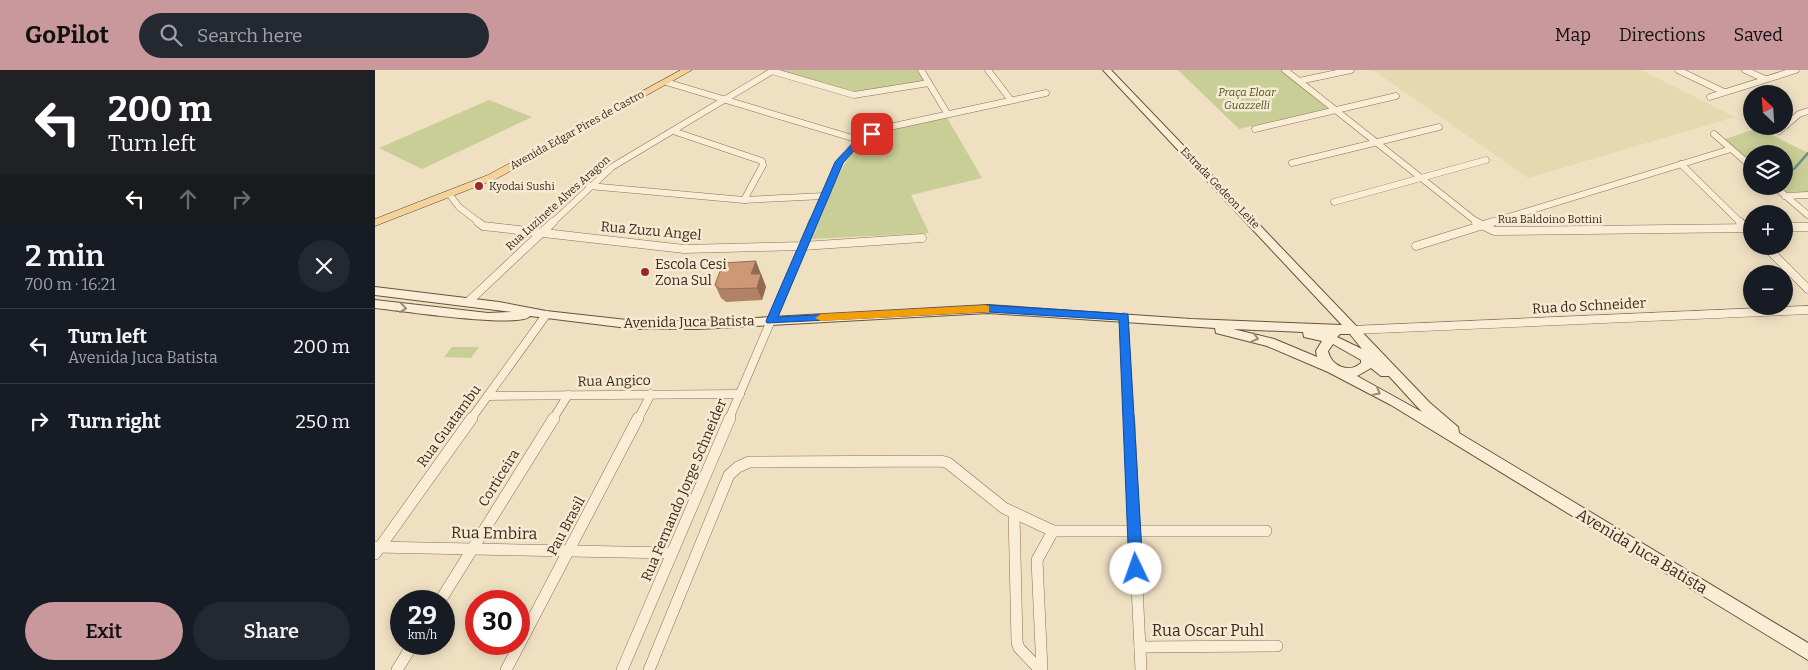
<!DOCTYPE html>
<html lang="en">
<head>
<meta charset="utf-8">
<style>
	body { margin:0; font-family:Bitter,serif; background:#242831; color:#f1f3f6; height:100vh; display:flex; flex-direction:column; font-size:19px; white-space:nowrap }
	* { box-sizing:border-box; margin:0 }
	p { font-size:16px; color:#9ea1a6 }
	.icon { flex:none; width:28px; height:28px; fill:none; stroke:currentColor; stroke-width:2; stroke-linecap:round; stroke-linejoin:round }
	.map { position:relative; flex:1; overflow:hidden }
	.panel { display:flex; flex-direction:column; background:#171b24; width:375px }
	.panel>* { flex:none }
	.banner { background:#202124; color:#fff; overflow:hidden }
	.needle { width:32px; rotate:335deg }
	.tools { position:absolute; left:1368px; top:15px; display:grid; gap:10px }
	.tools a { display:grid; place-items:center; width:50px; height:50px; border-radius:50%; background:#171b24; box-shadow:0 2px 12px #0003; font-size:25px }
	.speed { position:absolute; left:15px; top:520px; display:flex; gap:10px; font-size:25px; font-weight:700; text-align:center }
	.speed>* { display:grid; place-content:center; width:65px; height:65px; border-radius:50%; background:#171b24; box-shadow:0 2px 12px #0003; line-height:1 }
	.speed small { font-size:12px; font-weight:400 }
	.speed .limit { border:8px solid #d22; background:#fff; color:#111 }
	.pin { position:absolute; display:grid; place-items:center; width:42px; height:42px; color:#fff; margin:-21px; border-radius:10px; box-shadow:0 2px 8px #0006 }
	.me { position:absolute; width:55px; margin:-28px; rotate:357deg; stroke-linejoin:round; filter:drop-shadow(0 0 4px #0008) }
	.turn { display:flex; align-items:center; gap:18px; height:105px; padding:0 25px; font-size:22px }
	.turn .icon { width:65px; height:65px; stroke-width:2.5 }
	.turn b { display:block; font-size:35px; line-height:42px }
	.lanes { display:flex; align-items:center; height:48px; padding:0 25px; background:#0003; justify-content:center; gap:25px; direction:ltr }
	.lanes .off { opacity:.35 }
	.round { display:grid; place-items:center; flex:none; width:52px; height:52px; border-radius:26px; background:#242831 }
	.head { display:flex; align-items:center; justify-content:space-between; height:85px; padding:0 25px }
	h1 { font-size:30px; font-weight:600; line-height:38px }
	.action { display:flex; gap:10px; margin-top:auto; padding:10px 25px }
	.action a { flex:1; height:58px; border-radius:30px; background:#c9989c; color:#111; font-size:20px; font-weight:600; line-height:58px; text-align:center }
	.action a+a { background:#242831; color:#f1f3f6 }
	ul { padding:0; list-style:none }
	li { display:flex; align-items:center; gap:15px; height:75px; padding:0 25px; border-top:1px solid #363941 }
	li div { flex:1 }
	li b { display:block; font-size:19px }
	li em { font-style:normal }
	header { display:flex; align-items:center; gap:30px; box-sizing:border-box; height:70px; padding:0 25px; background:#c9989c; color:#111 }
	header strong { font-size:24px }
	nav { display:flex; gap:28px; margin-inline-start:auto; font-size:18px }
	.search { width:350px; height:45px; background:#242831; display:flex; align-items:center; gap:12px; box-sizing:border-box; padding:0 18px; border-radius:28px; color:#9ea1a6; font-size:19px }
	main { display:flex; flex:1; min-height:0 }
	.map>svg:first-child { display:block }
</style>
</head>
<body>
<header>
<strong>GoPilot</strong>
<div class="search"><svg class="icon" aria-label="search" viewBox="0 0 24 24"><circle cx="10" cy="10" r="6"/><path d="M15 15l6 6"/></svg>Search here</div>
<nav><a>Map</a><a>Directions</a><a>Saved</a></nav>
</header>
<main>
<section class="panel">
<div class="banner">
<div class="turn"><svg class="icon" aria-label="left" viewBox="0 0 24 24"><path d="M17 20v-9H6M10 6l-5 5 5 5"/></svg><div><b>200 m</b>Turn left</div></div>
<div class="lanes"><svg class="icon" aria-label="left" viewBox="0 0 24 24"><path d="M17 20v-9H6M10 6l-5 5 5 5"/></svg><svg class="icon off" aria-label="ahead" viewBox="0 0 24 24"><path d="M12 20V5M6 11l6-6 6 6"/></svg><svg class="icon off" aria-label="right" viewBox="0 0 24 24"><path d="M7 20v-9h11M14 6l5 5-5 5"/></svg></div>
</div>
<div class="head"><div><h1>2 min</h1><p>700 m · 16:21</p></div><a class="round"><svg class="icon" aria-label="close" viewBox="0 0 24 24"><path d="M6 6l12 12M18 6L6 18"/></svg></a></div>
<ul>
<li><svg class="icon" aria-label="left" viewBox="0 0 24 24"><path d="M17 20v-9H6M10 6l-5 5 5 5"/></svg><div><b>Turn left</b><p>Avenida Juca Batista</p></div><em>200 m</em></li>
<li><svg class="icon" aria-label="right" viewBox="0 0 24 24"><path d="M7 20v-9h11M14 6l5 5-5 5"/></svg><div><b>Turn right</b></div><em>250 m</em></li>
</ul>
<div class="action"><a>Exit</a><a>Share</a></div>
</section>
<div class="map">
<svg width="1433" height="600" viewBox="0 0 1433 600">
	<rect width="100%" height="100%" fill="#efe0c2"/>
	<path fill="#e5daaf" d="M998,0H1266L1360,47L1153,108Z"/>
	<g fill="#c9cd96">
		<path d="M404,0H543L550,12L487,24Z"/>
		<path d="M803,0H906L953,39L864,59Z"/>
		<path d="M114,30L157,47L47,99L4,78Z"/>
		<path d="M571,46L607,108L536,125L554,163L437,169C448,145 456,118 469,95C487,61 537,54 571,46Z"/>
		<path d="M1383,58L1433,83V122H1410L1403,116H1409V84H1376V93L1350,69Z"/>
		<path d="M77,277H104L96,288L69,287Z"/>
	</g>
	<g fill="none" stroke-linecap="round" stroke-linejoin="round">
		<path stroke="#6b9085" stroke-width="2.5" d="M1419,99L1433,83"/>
		<defs>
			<g id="minor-far2">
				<path d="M546,0L572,43"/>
				<path d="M613,0L635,29"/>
				<path d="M910,0L1103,153"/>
				<path d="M1303,0L1349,22"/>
				<path d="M1370,0L1390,9"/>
				<path d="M397,1L479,25L554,13"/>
				<path d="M924,11L976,0"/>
				<path d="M291,12L484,70"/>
				<path d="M1335,27L1421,0"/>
				<path d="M880,59L1021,26"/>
				<path d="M298,61L387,91L388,95L369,130"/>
				<path d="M1404,61L1424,44L1433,41"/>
				<path d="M1339,64L1376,96"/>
				<path d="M917,93L1064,57"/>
				<path d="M1306,94L1366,153"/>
				<path d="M214,116L369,130L449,126"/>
				<path d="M1399,116L1433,145"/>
				<path d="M75,125L84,137L105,153"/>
				<path d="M1410,126L1433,125"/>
				<path d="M959,132L1111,90"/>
				<path d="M177,153L237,97L399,0"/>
				<path d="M438,153L464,92L484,70L510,58L671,23"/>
				<path d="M1114,153L1356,79"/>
			</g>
			<g id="minor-far1">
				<path d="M103,152L108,156L309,179L428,176L547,168"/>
				<path d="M1101,152L1119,161L1376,158"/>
				<path d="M1365,152L1372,159"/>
				<path d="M1409,157H1433"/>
				<path d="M1041,176L1118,152"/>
				<path d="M1390,176L1433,219"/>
				<path d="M93,232L178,152"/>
				<path d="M749,247L754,349"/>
				<path d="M113,326L365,324"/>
				<path d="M96,349L171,245"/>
				<path d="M178,349L193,325"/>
				<path d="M263,349L276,324"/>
				<path d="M354,349L438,152"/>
			</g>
			<g id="minor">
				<path d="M754,348L766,600"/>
				<path d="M639,443L642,572L644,578L665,600"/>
				<path d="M0,477L297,483"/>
				<path d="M0,484L97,348"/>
				<path d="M65,531L179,348"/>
				<path d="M765,577L902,576"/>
				<path d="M22,600L38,574"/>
				<path d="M131,600L263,348"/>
				<path d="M247,600L355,348"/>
				<path d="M274,600L354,405L363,397L374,392L566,391L573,393L629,438L678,461H891"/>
				<path d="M667,600L662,490L678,461"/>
			</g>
			<path id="tertiary" d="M1433,236V244L979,264L974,260L979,256Z"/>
			<path id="secondary" d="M728,0H736L1055,333L1083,357L1084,363L1433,573V590L1016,335L953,302L892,276L841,263L840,258L613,243L324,259H261L155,246C146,259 21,240 0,238V230L113,243L137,242L0,225V217L124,232L171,241L261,251H324L613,235L816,249L967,255ZM858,259L928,262L929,267L947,271L941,281L942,287L899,269ZM965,264H975L987,279L962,267ZM958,274L986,290V293C974,304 956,296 953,281ZM996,298L1006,306H1014L1047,342L982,306Z"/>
			<path id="primary" d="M306,0H317L121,109L0,156V149L113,105Z"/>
		</defs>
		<use href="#minor-far2" stroke="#897159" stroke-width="7"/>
		<use href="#minor-far1" stroke="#897159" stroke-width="9"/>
		<use href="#minor" stroke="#897159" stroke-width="12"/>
		<use href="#tertiary" stroke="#897159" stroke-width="1"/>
		<use href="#secondary" stroke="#6b523c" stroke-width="2"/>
		<use href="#primary" stroke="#573f2d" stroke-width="1"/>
		<use href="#minor-far2" stroke="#f9edd6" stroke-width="6"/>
		<use href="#minor-far1" stroke="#f9edd6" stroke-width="8"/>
		<use href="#minor" stroke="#f9edd6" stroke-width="11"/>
		<use href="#tertiary" fill="#f9edd6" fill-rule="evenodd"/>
		<use href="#secondary" fill="#f9edd6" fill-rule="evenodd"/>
		<use href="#primary" fill="#f3d399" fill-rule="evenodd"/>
	</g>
	<path fill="#b18366" d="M386,204L391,217L387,230L351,232L346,228L340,215Z"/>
	<g fill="#906a53">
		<path d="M381,191L386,204H376Z"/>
		<path d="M386,204L391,217L387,230L382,218Z"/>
	</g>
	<path fill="#ce9877" stroke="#906a53" d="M381,191L376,204H386L382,218L345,219L340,215L348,193Z"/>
	<defs><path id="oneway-chevron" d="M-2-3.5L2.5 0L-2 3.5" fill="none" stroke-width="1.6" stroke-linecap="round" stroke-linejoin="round" transform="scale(1.25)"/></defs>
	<g stroke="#998b7a">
		<use href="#oneway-chevron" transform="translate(28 238) rotate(7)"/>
		<use href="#oneway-chevron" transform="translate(880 268) rotate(14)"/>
		<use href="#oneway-chevron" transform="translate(1002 322) rotate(28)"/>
	</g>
	<path fill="#1a73e8" stroke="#114b97" d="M497,62H500V66L487,72L468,93L403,247L613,235L753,244L768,499L766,504L761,506L756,504L754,499L744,250L613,242L392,253L391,251L460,92L482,69Z"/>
	<path fill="#f59e0b" d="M610,235L614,236V242L446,251L440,248L446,244Z"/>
	<g fill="#99282e" stroke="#f6ead2" stroke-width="2">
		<circle cx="104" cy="116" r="5"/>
		<circle cx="270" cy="202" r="5"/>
	</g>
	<g text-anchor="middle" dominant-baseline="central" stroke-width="5" stroke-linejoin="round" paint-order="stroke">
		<g font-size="11" font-style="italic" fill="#4b5524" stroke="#f6ead2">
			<text x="872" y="22">Praça Eloar<tspan x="872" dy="13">Guazzelli</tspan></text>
		</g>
		<g font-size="11" fill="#39291d" stroke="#f6ead2">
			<text transform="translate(202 60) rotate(-29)">Avenida Edgar Pires de Castro</text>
			<text transform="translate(845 118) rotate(46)">Estrada Gedeon Leite</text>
			<text transform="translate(183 133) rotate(-42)">Rua Luzinete Alves Aragon</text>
			<text x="1175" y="149">Rua Baldoino Bottini</text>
		</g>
		<g font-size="11" fill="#39291d" stroke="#f6ead2" text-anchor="start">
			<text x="114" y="116">Kyodai Sushi</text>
		</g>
		<g font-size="14" fill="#39291d" stroke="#f6ead2">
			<text transform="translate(276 161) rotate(5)">Rua Zuzu Angel</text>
			<text transform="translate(1214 236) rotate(-3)">Rua do Schneider</text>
			<text transform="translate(314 252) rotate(-1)">Avenida Juca Batista</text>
			<text transform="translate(239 311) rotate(-1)">Rua Angico</text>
			<text transform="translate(74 356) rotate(-54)">Rua Guatambu</text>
			<text transform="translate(124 408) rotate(-58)">Corticeira</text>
			<text transform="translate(309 420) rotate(-67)">Rua Fernando Jorge Schneider</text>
			<text transform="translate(191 456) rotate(-62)">Pau Brasil</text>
		</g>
		<g font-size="14" fill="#39291d" stroke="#f6ead2" text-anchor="start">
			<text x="280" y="194">Escola Cesi<tspan x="280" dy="16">Zona Sul</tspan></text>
		</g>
		<g font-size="16" fill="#39291d" stroke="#f6ead2">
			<text transform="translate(119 463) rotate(1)">Rua Embira</text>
			<text transform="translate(1267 481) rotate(31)">Avenida Juca Batista</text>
			<text x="833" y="560">Rua Oscar Puhl</text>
		</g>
	</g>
</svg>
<div class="tools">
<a><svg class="needle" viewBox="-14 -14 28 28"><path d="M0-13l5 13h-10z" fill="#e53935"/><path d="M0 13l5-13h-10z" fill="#9ea1a6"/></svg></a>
<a><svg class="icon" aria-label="layers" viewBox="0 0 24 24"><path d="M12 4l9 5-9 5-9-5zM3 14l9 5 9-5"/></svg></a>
<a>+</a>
<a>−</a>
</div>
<div class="speed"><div>29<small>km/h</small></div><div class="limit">30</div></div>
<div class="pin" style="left:497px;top:64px;background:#d93025"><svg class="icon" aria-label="arrive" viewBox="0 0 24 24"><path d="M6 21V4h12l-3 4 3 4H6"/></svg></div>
<svg class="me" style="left:761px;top:499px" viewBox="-20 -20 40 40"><circle r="19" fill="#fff"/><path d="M0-13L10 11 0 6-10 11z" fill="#1a73e8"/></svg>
</div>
</main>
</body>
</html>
